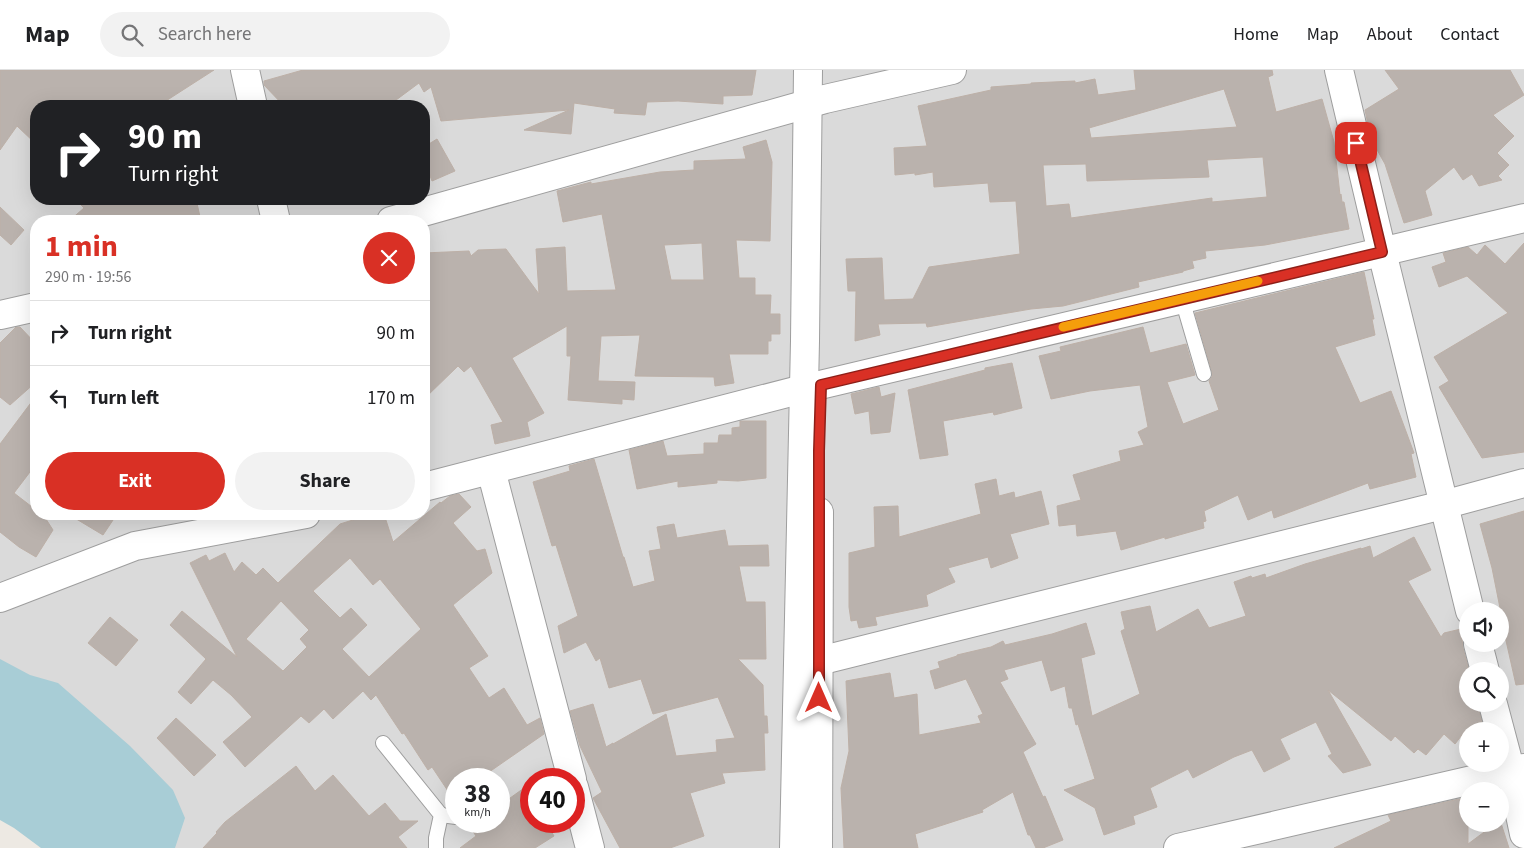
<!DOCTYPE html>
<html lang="en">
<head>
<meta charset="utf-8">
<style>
	body { margin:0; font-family:"Source Sans 3",sans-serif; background:#f2f2f2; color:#202124; height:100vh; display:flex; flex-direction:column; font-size:19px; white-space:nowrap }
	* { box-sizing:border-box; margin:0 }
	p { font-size:16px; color:#757577 }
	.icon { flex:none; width:28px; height:28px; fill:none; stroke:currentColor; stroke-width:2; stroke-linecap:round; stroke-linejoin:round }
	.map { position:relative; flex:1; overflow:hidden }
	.details { position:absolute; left:30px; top:145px; width:400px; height:305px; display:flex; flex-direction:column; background:#fff; border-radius:20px; box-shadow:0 5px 20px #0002 }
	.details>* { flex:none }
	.top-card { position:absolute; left:30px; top:30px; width:400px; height:105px; border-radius:20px; box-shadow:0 5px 20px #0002; background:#202124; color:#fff; overflow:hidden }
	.tools { position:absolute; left:1459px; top:532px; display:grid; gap:10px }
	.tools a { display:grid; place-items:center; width:50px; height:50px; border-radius:50%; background:#fff; box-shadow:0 5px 20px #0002; font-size:25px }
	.speed { position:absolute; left:445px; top:698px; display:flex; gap:10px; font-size:25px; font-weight:700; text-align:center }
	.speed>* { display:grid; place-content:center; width:65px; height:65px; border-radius:50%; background:#fff; box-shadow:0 5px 20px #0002; line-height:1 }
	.speed small { font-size:12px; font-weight:400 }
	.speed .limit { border:8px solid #d22; background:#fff; color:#111 }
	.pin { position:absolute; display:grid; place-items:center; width:42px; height:42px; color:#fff; margin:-21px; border-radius:10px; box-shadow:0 2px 8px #0006 }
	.me { position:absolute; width:55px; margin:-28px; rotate:0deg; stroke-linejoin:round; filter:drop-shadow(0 0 4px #0008) }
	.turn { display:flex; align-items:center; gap:18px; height:105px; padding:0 15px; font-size:22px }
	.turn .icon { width:65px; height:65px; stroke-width:2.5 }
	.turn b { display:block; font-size:35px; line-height:42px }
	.round { display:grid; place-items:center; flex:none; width:52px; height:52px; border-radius:26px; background:#f2f2f2 }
	.summary { display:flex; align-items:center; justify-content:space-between; height:85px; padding:0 15px }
	h1 { font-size:30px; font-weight:700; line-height:38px; color:#d93025 }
	.action { display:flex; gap:10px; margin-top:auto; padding:10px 15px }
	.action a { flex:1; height:58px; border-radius:30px; background:#d93025; color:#fff; font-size:20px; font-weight:700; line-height:58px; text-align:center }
	.action a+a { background:#f2f2f2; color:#202124 }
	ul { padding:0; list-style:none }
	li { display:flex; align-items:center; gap:15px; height:65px; padding:0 15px; border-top:1px solid #e0e0e0 }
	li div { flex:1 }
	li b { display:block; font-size:19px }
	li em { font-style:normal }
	header { display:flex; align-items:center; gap:30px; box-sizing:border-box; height:70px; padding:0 25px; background:#fff; border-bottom:1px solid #e0e0e0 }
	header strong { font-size:24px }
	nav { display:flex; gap:28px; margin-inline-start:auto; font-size:18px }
	.search { width:350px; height:45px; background:#f2f2f2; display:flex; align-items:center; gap:12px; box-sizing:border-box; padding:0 18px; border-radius:28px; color:#757577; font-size:19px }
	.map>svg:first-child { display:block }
</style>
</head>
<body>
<header>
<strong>Map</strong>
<div class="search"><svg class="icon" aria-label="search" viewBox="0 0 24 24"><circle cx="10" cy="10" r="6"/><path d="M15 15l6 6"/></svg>Search here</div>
<nav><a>Home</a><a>Map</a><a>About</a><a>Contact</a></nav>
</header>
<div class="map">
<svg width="1524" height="778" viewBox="0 0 1524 778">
	<rect width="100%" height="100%" fill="#ede9e3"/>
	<path fill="#dadada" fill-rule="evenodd" d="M0,0H1524V778H159L0,686ZM36,36H424V129H36ZM36,151H424V444H36ZM1468,541H1500V574H1468ZM1468,601H1500V634H1468ZM1468,661H1500V694H1468ZM456,709H499V751H456ZM531,709H574V751H531ZM1468,721H1500V754H1468Z"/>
	<path fill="#a8cdd6" d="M0,589L30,605L58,613L130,676L173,720L185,748L175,778H41L14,758L0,750Z"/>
	<g fill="#bab2ad" stroke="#bdb0a7" fill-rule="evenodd">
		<path d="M0,0H214L158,36H36V74L17,56L0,80Z"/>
		<path d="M303,0H756L752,25L723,26V34L678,31L647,32L645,45L614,43L615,39L574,33L571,64L524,60L569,40L441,51L431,17L424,22L419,13L388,36H284L264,15V11Z"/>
		<path d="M1134,0H1272L1273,5L1268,7L1276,42L1322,29L1334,72L1340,125L1341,124L1342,132H1344L1349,159L1265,175L1205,181L1206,188L1192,191L1194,198L1183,201V202L1138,212L1139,217L1063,236L1031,239L927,257L926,253L878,254L880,265L855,271L856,221H848L846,189L882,188L884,230L913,229L929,197L1020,184L1016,131L990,132L988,113L934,117L933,102L915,105V103L895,105L894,78L927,76L918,36L991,20V17L1031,14V13L1075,11V13L1095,9L1098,25L1136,20ZM1224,19L1237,57L1091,68L1089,58ZM1263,87L1267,127L1212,132V128L1071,148L1069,134L1046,136L1043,95L1086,94L1087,111L1209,107L1207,90Z"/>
		<path d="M1385,0H1510L1524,25L1493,45L1514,66L1497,83L1509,95L1498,106L1502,110L1479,116L1472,104L1463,110L1454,97L1425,121L1432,145L1404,153L1385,94L1371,69L1365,40L1399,19Z"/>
		<path d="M437,69L455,101L432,111L429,103L424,106V77Z"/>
		<path d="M766,70L772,92L770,171L736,170L739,208H755V225H771L770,244H780V264H771V271H768V284H729L734,313L715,316L714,307L635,306L640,265L601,266L598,311L635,312L634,330L622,329V334L568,330L571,286H567V256L512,288L544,343L527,352L530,366L495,374L491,355L503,352L471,296L464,302L458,296L424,329V183L469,181L471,186L478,180L506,179L539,224L536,179L565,177L567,221L616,220L602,144L563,152L557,121L591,112V114L660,102L694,100V91L746,89L743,77ZM702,173L704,210H671L664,175Z"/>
		<path d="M75,129H196L201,151H69L84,138Z"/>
		<path d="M0,137L24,160L11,175L0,165Z"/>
		<path d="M1524,173V382L1482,388L1439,317L1449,311L1434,287L1508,243L1467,206L1439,217L1432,197L1446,192L1443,183L1468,177L1477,185L1485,175L1505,194Z"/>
		<path d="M1364,202L1374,249H1372L1375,265L1335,277L1360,333L1391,321L1414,383L1411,384L1416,407L1370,419L1368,413L1274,448L1272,440L1248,450L1238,425L1204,441L1206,451L1203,452L1204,458L1165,469V467L1121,480L1116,461L1077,466L1076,454L1059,456L1057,436L1081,430L1073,405L1121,391L1119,381L1144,375L1138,362L1148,357L1140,315L1090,321L1051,329L1039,286L1061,281L1060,277L1143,257L1150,283L1186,274L1195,305L1167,312L1183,354L1219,340L1209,311L1212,307V302L1195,243Z"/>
		<path d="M16,257H20L36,274V312L10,335L0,327V273Z"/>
		<path d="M1012,293L1022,338L994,345L993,342L943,351L948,385L920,389L908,320L985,300V298Z"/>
		<path d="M879,317L881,327L895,323L890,362L871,364L869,341L855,344L851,324Z"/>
		<path d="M36,326V394L14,423L36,440V444H42L44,446L53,460L36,487L19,477L0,462V374Z"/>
		<path d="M740,351H766V408L738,411L717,410V413L678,417V411L637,419L629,380L663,371L667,386L704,384V373H718L719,365H732V358L740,357Z"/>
		<path d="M594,389L623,487H624L633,517L655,511L649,481L661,479L657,457L674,454L677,468L725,460L728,476L768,475L769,496H739L746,532H765L766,589H738L763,615L764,646H767L768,663H764L765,700L722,703L725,713L690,723L704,766L670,778H620L593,728L602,722L580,676L570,641L593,634L606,677L613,673V674L666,644L676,686L717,682L716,670L735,668L718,627L653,644L641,609L609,618L600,588L596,591L586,572L564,583L558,556L578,546L556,475L552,476L533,412L570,401L569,396Z"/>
		<path d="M996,409L999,426L1014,422L1015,428L1041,421L1049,454L1010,464L1018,488L991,498L988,487L948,498L955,512L926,525L928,536L875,547L877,555L859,558L857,550L851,551L849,537V483L875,477L874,437L898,436L899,467L981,444L975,414Z"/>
		<path d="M459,424L471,437L453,453L477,481L485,479L492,503L453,535L488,586L469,598L489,628L504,618L527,655L540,648L544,664L479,709H456V733L432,697L428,700L404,663L402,664L376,625L371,630L363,621L333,649L324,639L309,653L301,646L245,697L223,672L252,647L231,625L213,610L191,634L178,622L206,589L170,555L182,541L237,587L190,493L206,485L209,491L225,483L234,502L242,492L256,505L263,498L278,513L340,454L372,444H384L393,472L440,432L441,433L450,426ZM350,488L373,515L380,509L421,559L369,607L342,579L367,555L351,538L340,548L313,521ZM281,531L309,560L300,569L307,577L283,601L246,569Z"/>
		<path d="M1524,441V614L1516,615L1500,544L1501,543L1492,498L1480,454Z"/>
		<path d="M68,444H117L103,465Z"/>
		<path d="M1414,467L1431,500L1408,511L1441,567L1444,563L1461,559L1463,578L1469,600L1468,601V634H1478L1484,661H1465L1455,674L1444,664L1426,685L1418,679L1414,683L1395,666L1391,671L1328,620L1371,695L1343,703L1328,686L1332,684L1316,652L1280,669L1290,689L1264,702L1252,680L1234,687L1193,708L1188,699L1150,718L1157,737L1133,746L1135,754L1104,765L1095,738L1064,720L1095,709L1078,654L1076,655L1072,638H1069L1065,616L1051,621L1042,590L1004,600L1008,609L1000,612L1036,674L1023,682L1043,727L1045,726L1063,770L1043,778H1036L1030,765H1028L1013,722L982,740L983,742L915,764L918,778H844L841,718L849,681L846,611L890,603L894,628L917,624L919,665L981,653L978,646L983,644L966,609L935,619L930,601L940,598L938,592L957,586V585L991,577L1003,571L1005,575L1052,564L1086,553L1095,584L1081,588L1092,646L1140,624L1121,561L1125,559L1121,542L1150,536L1156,562L1198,539L1209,558L1246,546L1234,512L1251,506L1252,508L1265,504L1266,508L1305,494L1361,478V479L1370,476L1373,488Z"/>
		<path d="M110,547L138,570L116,596L88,573Z"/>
		<path d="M176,648L216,685L194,706L157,668Z"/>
		<path d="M296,696L315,721L333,705L369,746L385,733L400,751H418L398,767L407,778H203L217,763L216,762L225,752Z"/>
		<path d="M531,713V751H545L554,766L535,778H460L476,766L466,751H499V736Z"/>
		<path d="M1468,727V774L1495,754H1500V750L1509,778H1334L1391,751L1388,745Z"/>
	</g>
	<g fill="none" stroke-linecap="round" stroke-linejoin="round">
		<defs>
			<g id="service">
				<path d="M1182,229L1204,304"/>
				<path d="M383,673L441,745L436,768V778"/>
				<path d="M441,745L456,747"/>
			</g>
			<g id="minor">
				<path d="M245,0L253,36"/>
				<path d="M1339,0L1382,182L1470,541"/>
				<path d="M271,129L276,151"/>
				<path d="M391,151L825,29L952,0"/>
				<path d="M0,245L36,237"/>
				<path d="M491,400L572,709"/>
				<path d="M424,417L803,319L1524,148"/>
				<path d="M0,528L135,476L306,444"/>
				<path d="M1478,574L1485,601"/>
				<path d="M819,591L1443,435L1524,413"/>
				<path d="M1493,634L1511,702L1524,764"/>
				<path d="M574,717L590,778"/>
				<path d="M1178,778L1524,698"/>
			</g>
			<g id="tertiary">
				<path d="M794,778L805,271L808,0"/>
				<path d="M818,778L819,442"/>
			</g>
		</defs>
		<use href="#service" stroke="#9e9e9e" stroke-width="16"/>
		<use href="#minor" stroke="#9e9e9e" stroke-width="30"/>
		<use href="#tertiary" stroke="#9e9e9e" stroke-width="30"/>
		<use href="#service" stroke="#fff" stroke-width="14"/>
		<use href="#minor" stroke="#fff" stroke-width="28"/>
		<use href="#tertiary" stroke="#fff" stroke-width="28"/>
	</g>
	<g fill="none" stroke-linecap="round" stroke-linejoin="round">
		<defs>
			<path id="route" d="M819,628V381L821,315L1382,182L1356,73"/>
		</defs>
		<use href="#route" stroke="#8d1f18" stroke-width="12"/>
		<use href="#route" stroke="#d93025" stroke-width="9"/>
		<path stroke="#f59e0b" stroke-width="9" d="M1063,257L1258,211"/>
	</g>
</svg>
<div class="tools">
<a><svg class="icon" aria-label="sound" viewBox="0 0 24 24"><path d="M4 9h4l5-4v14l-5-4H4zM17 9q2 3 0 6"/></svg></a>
<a><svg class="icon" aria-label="search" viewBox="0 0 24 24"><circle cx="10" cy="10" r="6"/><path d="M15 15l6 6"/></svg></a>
<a>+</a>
<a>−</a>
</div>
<div class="speed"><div>38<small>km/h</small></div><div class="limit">40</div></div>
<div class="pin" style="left:1356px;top:73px;background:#d93025"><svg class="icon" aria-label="arrive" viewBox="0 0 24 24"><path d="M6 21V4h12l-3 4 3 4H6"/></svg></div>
<svg class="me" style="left:819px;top:628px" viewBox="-20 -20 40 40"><path d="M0-17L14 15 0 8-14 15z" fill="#d93025" stroke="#fff" stroke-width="4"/></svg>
<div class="top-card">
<div class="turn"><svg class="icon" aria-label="right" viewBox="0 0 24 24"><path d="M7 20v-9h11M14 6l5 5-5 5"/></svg><div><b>90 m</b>Turn right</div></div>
</div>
<section class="details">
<div class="summary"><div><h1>1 min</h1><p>290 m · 19:56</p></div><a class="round" style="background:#d93025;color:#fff"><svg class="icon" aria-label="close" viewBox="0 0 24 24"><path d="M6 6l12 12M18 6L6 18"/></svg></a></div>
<ul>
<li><svg class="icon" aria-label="right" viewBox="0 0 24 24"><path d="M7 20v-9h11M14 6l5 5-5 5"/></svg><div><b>Turn right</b></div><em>90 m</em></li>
<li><svg class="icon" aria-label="left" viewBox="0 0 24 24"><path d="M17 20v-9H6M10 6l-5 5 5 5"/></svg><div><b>Turn left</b></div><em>170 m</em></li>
</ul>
<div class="action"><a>Exit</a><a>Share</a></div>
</section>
</div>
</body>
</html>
